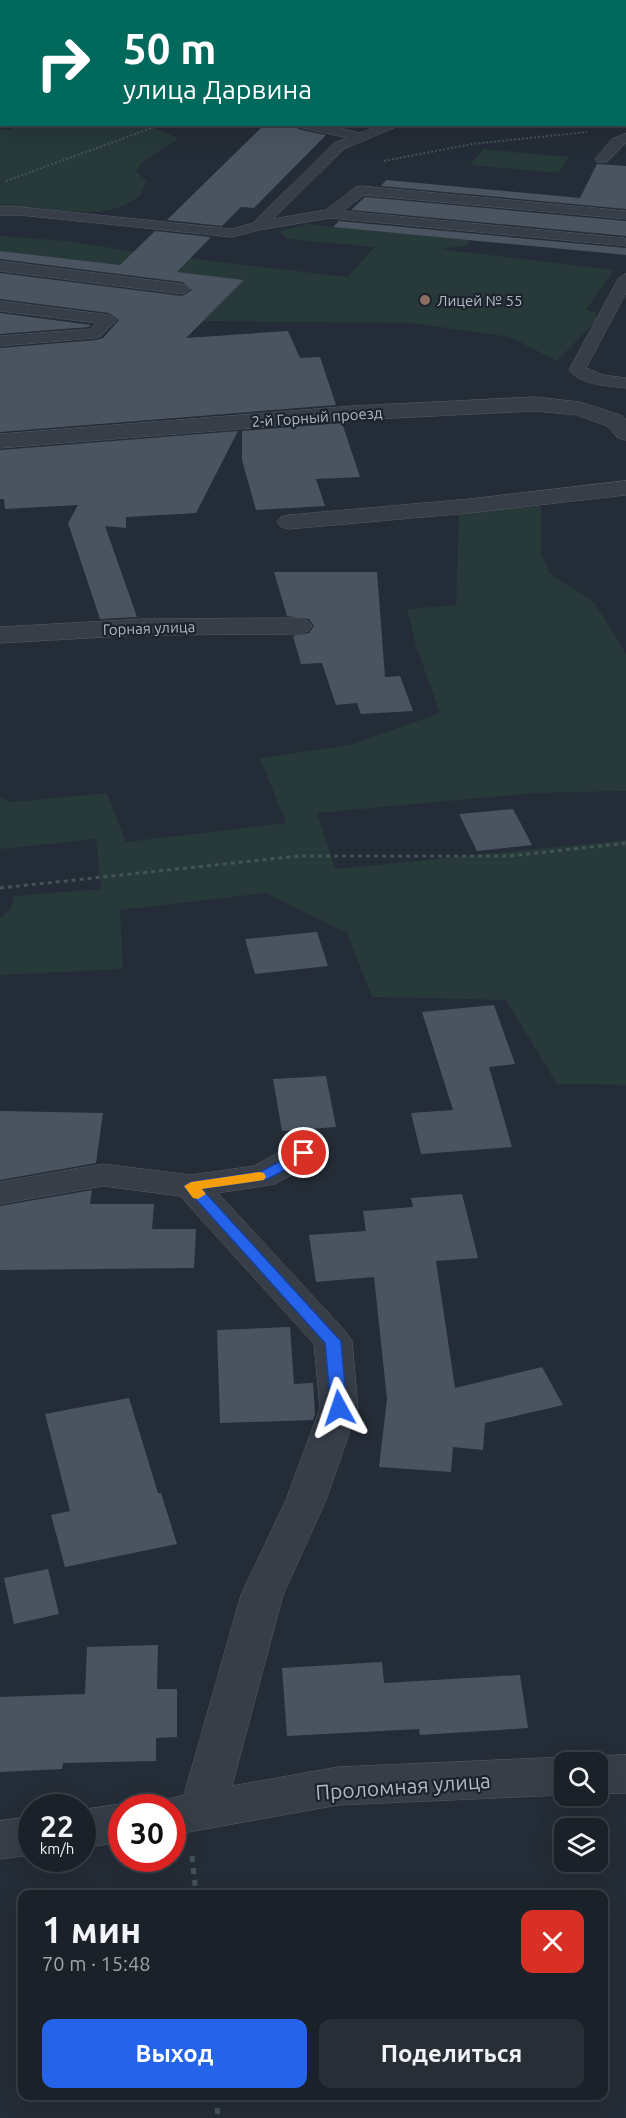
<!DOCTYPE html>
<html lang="ru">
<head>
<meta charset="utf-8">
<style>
	body { margin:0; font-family:Ubuntu,sans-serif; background:#282e35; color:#f1f3f6; height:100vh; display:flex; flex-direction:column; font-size:22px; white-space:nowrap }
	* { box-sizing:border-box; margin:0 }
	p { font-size:20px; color:#a0a3a8 }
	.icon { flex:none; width:33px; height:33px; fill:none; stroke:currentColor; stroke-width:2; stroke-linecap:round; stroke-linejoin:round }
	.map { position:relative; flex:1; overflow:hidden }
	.drawer { position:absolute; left:18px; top:1890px; width:590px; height:210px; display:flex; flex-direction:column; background:#1b2129; border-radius:12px; box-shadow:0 6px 24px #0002,0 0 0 2px #393e46 }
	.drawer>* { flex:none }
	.banner { position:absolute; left:0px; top:0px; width:627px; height:126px; box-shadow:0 6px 24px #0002,0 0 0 2px #393e46; background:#00695c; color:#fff; overflow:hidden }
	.buttons { position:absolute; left:554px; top:1752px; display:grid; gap:12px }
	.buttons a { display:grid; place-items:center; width:54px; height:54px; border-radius:12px; background:#1b2129; box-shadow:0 6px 24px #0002,0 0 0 2px #393e46; font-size:30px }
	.speed { position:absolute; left:18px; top:1794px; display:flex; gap:12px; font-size:30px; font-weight:700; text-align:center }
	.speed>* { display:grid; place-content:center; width:78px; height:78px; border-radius:50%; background:#1b2129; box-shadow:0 6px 24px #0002,0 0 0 2px #393e46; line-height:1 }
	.speed small { font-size:15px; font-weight:400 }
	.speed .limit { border:9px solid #d22; background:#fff; color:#111 }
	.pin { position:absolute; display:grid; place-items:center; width:51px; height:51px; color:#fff; margin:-26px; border:3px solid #fff; border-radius:50%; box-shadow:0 2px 6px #0007 }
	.me { position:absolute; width:66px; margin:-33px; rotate:355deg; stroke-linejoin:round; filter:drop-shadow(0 0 4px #0008) }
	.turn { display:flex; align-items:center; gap:21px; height:126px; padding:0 24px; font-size:27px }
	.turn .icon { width:78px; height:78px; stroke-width:2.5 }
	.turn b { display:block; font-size:42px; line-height:51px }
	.round { display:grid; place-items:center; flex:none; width:63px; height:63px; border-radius:12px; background:#282e35 }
	.overview { display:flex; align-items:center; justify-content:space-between; height:102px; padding:0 24px }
	h1 { font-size:36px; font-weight:600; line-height:45px }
	.button { display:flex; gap:12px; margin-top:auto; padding:12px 24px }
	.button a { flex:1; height:69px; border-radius:12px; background:#2563eb; color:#fff; font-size:24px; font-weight:600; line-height:69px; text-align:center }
	.button a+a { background:#282e35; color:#f1f3f6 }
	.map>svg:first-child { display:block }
</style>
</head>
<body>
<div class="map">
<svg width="626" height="2118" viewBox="0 0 626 2118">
	<rect width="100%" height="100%" fill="#242c37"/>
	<g fill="#273939">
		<path d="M58,0H359L56,2Z"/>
		<path d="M373,0H626V33V2H371Z"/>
		<path d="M20,124C55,125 153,117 178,139L142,162L136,171L139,175L147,180L140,196C105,221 76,210 37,208C25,207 12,208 0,209V129L10,130Z"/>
		<path d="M483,149L569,157L558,173L470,165Z"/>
		<path d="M307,224L470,240L466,246L439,249L614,270L586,310L596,312V321L557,361L510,337L411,323L203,321L244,280L0,251V236L67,241L137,252L347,277L375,247L287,239L279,231Z"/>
		<path d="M541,506V552L549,573L594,602L626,654V791L535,793L317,813L335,869L626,840V1085L557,1084L506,1000L372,997L347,933L266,893L120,910L123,969L0,975V918L11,909L14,896L101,889L96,839L0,849V797L12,802L107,793L126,842L286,823L260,758L350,745L440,713L416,646L407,609L456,605L459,513Z"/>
	</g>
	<g fill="#4a5461">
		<path d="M265,124H296L298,129L326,135L254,208L241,207L222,226L167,220Z"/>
		<path d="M597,164L626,166V209L381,186L386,180L580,198Z"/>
		<path d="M365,197L626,221V236L351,210Z"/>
		<path d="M339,221L626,248V255L333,227Z"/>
		<path d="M155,231L211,237L177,272L244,280L186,338L288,331L300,358L320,357L336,405L0,432V348L96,340L103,338L119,320L109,313L0,299V273L182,296L192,290L182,282L0,259V251L120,265Z"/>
		<path d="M0,313L91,325L89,327L0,334Z"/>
		<path d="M342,423L360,477L316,479L325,506L256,510L242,460V431Z"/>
		<path d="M238,431L196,513L126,517V528L105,526L137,617L100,619L68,523L78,505L5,509L4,499H0V450Z"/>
		<path d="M274,572H377L385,677L400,676L413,711L361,714L357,703L336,705L322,663L301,664L293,636L309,633L314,626L309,619L287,616Z"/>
		<path d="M513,809L532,845L477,851L459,814Z"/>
		<path d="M317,932L328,966L255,974L245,939Z"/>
		<path d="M494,1005L515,1064L489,1067L512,1147L421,1154L411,1113L453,1110L422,1012Z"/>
		<path d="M326,1076L336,1127L282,1131L273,1079Z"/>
		<path d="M0,1111L103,1113L96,1163L0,1180Z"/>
		<path d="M92,1190L90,1204H154L152,1229H196L194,1268L0,1270V1206Z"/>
		<path d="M462,1194L478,1258L436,1261L455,1388L542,1367L563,1405L485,1423L483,1450L453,1447L451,1472L379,1467L387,1399L374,1277L316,1282L309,1235L366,1231L363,1211L413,1207L411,1198Z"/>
		<path d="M290,1327L294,1384L313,1383L315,1414L313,1420L220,1423L217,1330Z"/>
		<path d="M129,1398L158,1493H161L177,1544L65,1567L51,1515L70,1511L45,1414Z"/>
		<path d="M48,1569L59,1614L14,1624L4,1578Z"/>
		<path d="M158,1645L157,1689H177V1737L156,1738V1761L63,1763L62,1769L0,1772V1697L85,1694L87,1647Z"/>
		<path d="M382,1662L384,1683L520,1675L528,1728L420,1735L419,1729L287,1736L282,1668Z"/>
	</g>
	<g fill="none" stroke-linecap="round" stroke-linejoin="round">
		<defs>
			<g id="service">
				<path d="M187,0H199L186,2Z"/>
				<path d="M361,0H373L360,2Z"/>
				<path d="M487,0H499L486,2Z"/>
				<path d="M298,124H323L360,133L383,124H403L344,149L273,219L326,210L356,187L361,186L626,211V219L364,195L343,211L625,238L626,246L330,218L259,230L232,237L20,215H0V207H20L232,229L253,223L334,143L347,138L299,127Z"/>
				<path d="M626,134V143L607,162H597L595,159L612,139Z"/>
				<path d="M0,261L182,284L190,289L182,294L0,271Z"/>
				<path d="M626,274V293L586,368L603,375L626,378V388C608,386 581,385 569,370L618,279Z"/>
				<path d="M0,301L109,315L117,320L101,336L95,338L0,346V336L90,329L96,323L0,311Z"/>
			</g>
			<g id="minor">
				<path d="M535,397L580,402L623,416L626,420V440L618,438L607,426L577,415L535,411L353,420L0,448V434L353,406Z"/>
				<path d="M626,481V495L469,513L289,529L281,527L277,522L281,517L289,515L469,499Z"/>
				<path d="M299,618L308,621L312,626L308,631L299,634L142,635L0,643V627L142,619Z"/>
				<path d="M304,1142L316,1145L321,1153L316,1161L275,1184L218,1193L346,1332L352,1341L358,1408L326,1500L283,1595L232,1786L338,1767L564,1757L579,1762H564V1795L338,1805L172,1835V1808H153L156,1802L184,1795L241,1595L286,1500L320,1408L314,1344L180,1196L103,1186L0,1204V1182L103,1164L191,1175L254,1166L292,1145Z"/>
				<path d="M626,1755V1793L597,1794V1762H581L597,1756Z"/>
				<path d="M122,1804L133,1808H122V1842L82,1848V1810Z"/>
				<path d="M32,1817V1855L0,1859V1821Z"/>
			</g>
			<rect id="secondary" x="0" y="23" width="2" height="10"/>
		</defs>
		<use href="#service" stroke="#555c66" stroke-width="1"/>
		<use href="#minor" stroke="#555c66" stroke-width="1"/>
		<use href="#secondary" stroke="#555c66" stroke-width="1"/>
		<g stroke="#435456" stroke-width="2" stroke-dasharray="2 2" stroke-linecap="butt">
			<path d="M293,0L299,2"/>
			<path d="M411,0L414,2"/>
			<path d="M384,161L472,144L587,132"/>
			<path d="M6,181L163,124"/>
		</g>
		<path stroke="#435456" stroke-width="3" stroke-dasharray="4 4" stroke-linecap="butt" d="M0,888L299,856H510L626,843"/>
		<g stroke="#435456" stroke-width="5" stroke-dasharray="6 6" stroke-linecap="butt">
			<path d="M192,1856L196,1894"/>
			<path d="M216,2096L218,2118"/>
		</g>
		<use href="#service" fill="#373e48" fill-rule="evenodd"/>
		<use href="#minor" fill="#373e48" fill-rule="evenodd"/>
		<use href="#secondary" fill="#464e5a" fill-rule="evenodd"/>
	</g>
	<path fill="#2563eb" stroke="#184099" stroke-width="1.5" d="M304,1149L311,1153L309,1157L268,1179L202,1189L338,1338L341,1341L347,1408L345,1412H333L331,1408L325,1343L184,1186L191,1182L260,1172Z"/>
	<path fill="#f59e0b" d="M259,1172L264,1173L266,1177L264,1180L202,1189L206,1194L198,1199L193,1198L184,1186L191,1182Z"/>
	<circle fill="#8d6e63" stroke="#1c232d" stroke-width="2" cx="425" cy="300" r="6"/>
	<g text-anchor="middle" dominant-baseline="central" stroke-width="4.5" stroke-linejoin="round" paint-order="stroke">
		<g font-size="15" fill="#b2b9c4" stroke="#1c232d" text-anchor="start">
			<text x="437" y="300">Лицей № 55</text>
		</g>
		<g font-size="15" fill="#b2b9c4" stroke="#1c232d">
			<text transform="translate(317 417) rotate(-4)">2-й Горный проезд</text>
			<text transform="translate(149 628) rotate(-2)">Горная улица</text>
		</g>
		<g font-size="21" fill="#b2b9c4" stroke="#1c232d">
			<text transform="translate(403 1786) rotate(-4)">Проломная улица</text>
		</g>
	</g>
</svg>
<div class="buttons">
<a><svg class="icon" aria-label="search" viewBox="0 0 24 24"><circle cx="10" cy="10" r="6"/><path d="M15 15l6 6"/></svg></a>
<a><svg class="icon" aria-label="layers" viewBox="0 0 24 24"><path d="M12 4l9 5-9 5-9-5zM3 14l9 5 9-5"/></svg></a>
</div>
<div class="speed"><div>22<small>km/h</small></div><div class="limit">30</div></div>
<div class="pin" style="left:304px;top:1153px;background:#d93025"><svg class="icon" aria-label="arrive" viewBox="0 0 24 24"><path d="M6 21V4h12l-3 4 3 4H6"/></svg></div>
<svg class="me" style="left:339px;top:1408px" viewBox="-20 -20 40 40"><path d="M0-17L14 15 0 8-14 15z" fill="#2563eb" stroke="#fff" stroke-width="4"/></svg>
<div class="banner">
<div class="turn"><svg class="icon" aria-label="right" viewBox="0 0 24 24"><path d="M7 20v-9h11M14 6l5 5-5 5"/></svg><div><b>50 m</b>улица Дарвина</div></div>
</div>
<section class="drawer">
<div class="overview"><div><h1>1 мин</h1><p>70 m · 15:48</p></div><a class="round" style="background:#d93025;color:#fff"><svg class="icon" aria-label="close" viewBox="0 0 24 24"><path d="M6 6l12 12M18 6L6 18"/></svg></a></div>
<div class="button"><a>Выход</a><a>Поделиться</a></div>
</section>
</div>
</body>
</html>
